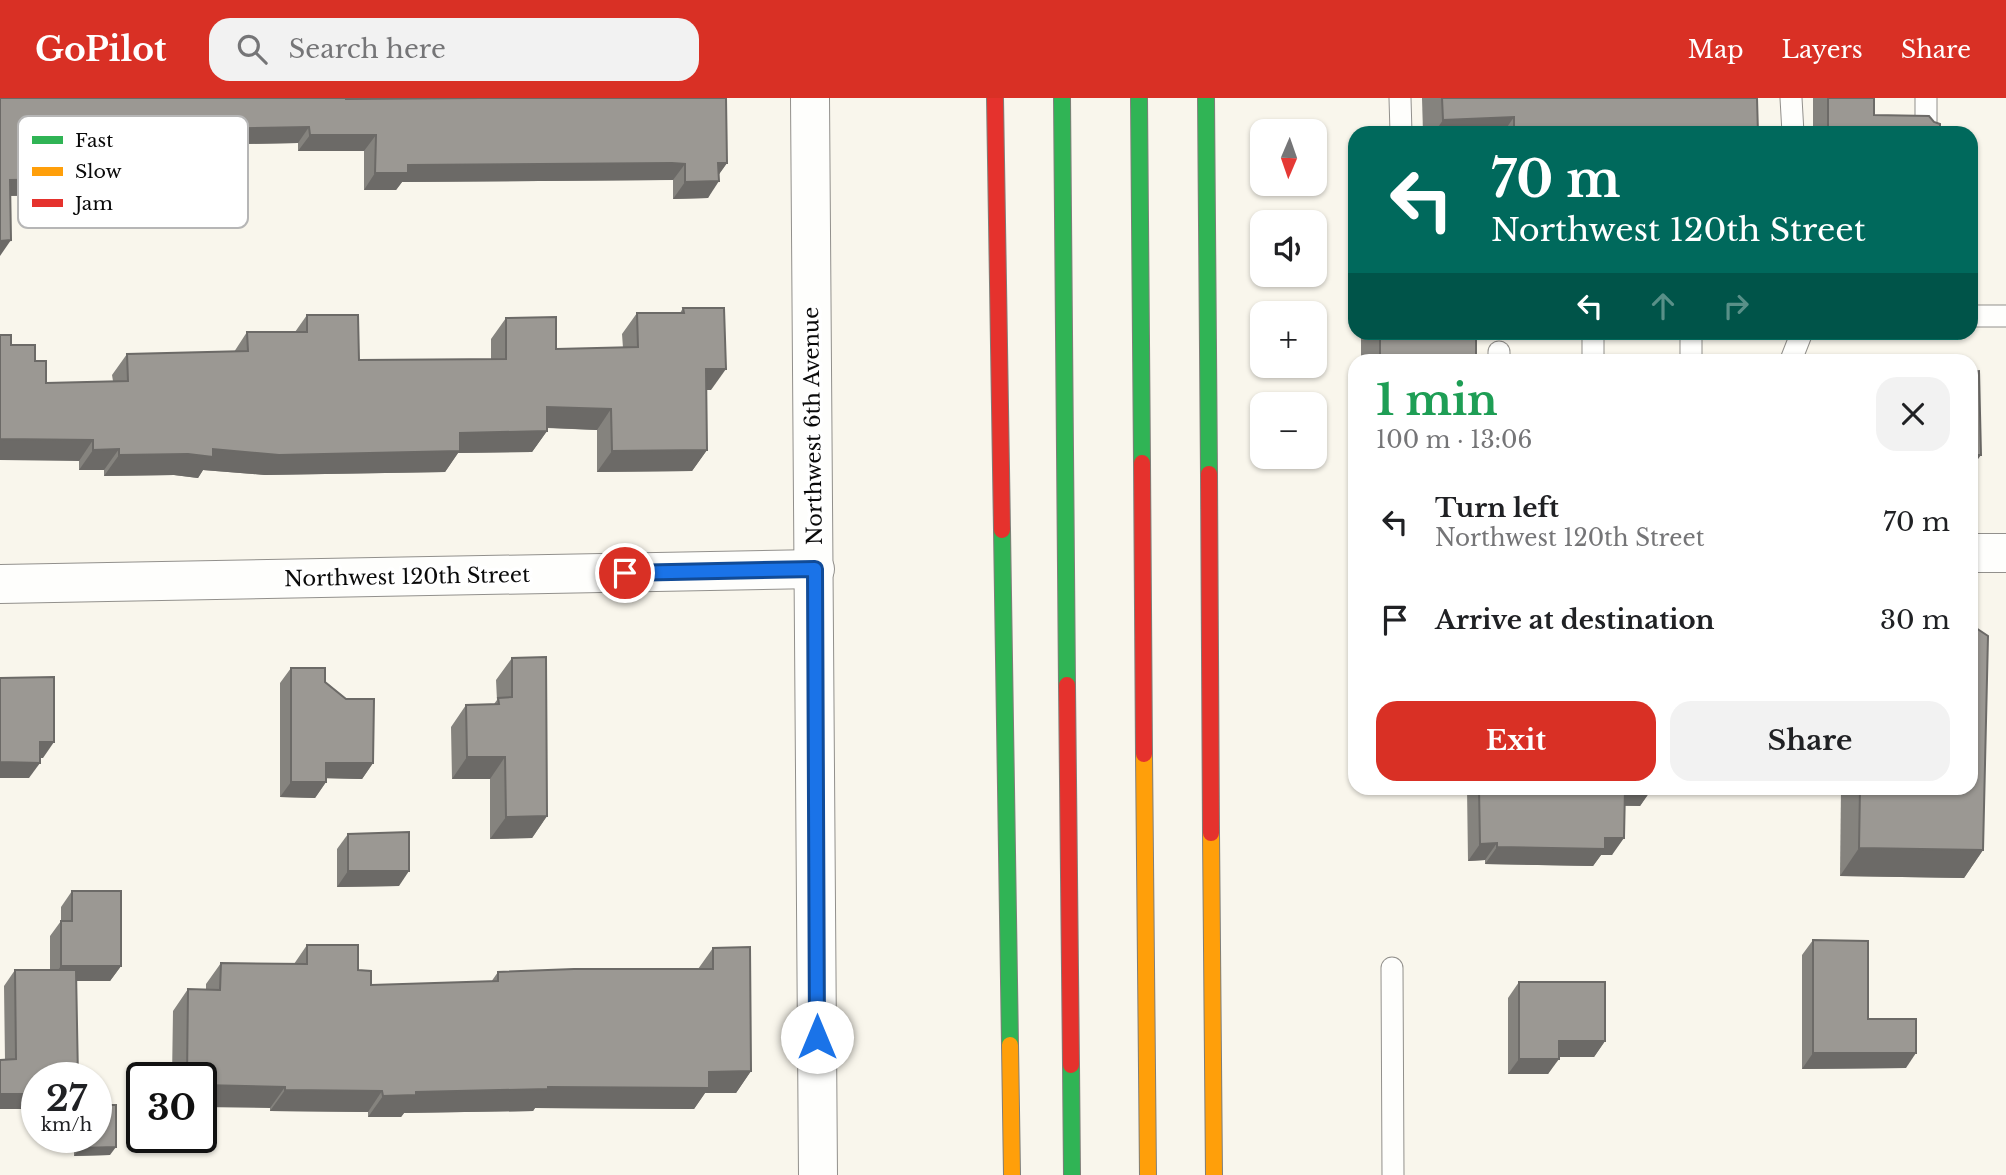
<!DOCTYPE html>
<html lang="en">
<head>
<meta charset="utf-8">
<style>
	body { margin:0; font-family:"Libre Baskerville",serif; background:#f2f2f2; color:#202124; height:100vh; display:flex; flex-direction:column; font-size:26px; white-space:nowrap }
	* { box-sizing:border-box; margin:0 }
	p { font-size:23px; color:#757577 }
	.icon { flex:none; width:38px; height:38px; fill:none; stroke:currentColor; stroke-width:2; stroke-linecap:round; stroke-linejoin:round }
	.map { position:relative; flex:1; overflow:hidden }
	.details { position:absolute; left:1348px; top:256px; width:630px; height:441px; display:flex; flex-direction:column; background:#fff; border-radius:21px; box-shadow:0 2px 5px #0004 }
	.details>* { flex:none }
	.guide { position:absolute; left:1348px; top:28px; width:630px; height:214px; border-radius:21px; box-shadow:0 2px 5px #0004; background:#00695c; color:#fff; overflow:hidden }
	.needle { width:46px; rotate:182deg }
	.fabs { position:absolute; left:1250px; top:21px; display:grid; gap:14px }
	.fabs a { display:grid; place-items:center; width:77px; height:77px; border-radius:14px; background:#fff; box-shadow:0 2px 5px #0004; font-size:35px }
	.speed { position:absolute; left:21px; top:964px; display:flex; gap:14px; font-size:35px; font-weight:700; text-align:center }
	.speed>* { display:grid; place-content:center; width:91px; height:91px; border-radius:50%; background:#fff; box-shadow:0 2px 5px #0004; line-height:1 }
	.speed small { font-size:18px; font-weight:400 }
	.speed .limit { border:4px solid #111; border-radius:10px; background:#fff; color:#111 }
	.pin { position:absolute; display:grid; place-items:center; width:60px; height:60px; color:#fff; margin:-30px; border:4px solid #fff; border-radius:50%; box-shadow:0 2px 7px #0007 }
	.me { position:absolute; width:77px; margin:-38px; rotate:0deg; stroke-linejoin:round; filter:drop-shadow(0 0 5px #0008) }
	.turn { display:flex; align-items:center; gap:24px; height:147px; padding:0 28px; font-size:32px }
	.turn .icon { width:91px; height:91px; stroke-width:2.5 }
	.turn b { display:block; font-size:49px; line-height:60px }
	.lanes { display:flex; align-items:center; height:66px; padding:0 28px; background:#0003; justify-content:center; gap:35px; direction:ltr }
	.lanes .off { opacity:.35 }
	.round { display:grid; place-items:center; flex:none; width:74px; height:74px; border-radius:21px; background:#f2f2f2 }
	.overview { display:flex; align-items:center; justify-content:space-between; height:119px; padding:0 28px }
	h1 { font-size:42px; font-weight:800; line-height:52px; color:#1e9e55 }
	.action { display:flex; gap:14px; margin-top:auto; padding:14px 28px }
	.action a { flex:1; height:80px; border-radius:21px; background:#d93025; color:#fff; font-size:28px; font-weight:800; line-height:80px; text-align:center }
	.action a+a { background:#f2f2f2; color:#202124 }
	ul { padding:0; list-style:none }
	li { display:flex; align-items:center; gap:21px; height:98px; padding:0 28px }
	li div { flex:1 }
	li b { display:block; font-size:26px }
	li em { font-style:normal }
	header { display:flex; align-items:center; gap:42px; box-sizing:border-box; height:98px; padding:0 35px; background:#d93025; color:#fff }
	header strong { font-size:33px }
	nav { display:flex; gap:38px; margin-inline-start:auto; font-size:24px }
	.search { width:490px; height:63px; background:#f2f2f2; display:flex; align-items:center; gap:18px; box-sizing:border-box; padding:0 24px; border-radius:21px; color:#757577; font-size:26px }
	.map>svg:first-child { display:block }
</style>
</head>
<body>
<header>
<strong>GoPilot</strong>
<div class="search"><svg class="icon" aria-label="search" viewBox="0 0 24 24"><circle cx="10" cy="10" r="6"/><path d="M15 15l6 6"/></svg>Search here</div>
<nav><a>Map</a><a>Layers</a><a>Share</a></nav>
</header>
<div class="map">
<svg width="2006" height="1077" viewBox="0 0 2006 1077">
	<rect width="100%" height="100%" fill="#f9f6ec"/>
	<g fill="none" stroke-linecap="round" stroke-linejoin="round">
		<defs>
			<g id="lane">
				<path d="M1400,0L1401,35"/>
				<path d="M1791,0L1793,35"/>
				<path d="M1926,0V35"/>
				<path d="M1970,218H2006"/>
				<path d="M1593,234V262"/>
				<path d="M1691,234V262"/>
				<path d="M1499,254V262"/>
				<path d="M1791,262L1802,234"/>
				<path d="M1392,870L1393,1077"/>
			</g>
			<g id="street">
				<path d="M810,0L818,1077"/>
				<path d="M1970,455H2006"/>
				<path d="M0,486L815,471"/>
			</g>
			<g id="fast">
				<path d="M1062,0L1067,587"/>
				<path d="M1139,0L1142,365"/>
				<path d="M1206,0L1209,376"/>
				<path d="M1002,432L1010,947"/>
				<path d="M1071,967L1072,1077"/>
			</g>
			<g id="slow">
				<path d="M1144,656L1148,1077"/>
				<path d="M1211,735L1214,1077"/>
				<path d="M1010,947L1012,1077"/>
			</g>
			<g id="jam">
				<path d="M995,0L1002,432"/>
				<path d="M1142,365L1144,656"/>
				<path d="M1209,376L1211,735"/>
				<path d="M1067,587L1071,967"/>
			</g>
		</defs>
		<use href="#lane" stroke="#92908c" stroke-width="23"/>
		<use href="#street" stroke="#92908c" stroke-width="40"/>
		<use href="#fast" stroke="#7f7e79" stroke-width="18"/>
		<use href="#slow" stroke="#7f7e79" stroke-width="18"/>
		<use href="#jam" stroke="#7f7e79" stroke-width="18"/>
		<use href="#lane" stroke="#fefefc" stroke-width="21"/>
		<use href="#street" stroke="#fefefc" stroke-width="38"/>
		<use href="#fast" stroke="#30b455" stroke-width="16"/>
		<use href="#slow" stroke="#ff9f0a" stroke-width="16"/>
		<use href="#jam" stroke="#e5322d" stroke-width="16"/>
	</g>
	<g fill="#85837e">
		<path d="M0,0L346,1L727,65L719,76L708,100L673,101V82H661L402,84L396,92H364V53H298V45L198,47L197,79L186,95L10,98Z"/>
		<path d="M1422,0H1757L1758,35H1423Z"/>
		<path d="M1813,0H1874V17L1940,35H1813Z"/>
		<path d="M683,210L711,292H706L707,352L692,373L597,374V332L547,330V333L532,354L458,355L445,374L265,377L203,372L198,380L174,377L104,378V372H79V363L11,247L35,263L46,285L113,283L112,277L127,256L234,254L247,234H295L307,217L359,262L491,261V241L506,220L556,251L623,250L622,236L637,215H680Z"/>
		<rect x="1361" y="234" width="115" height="28"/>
		<path d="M512,560L547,718L532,740L490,741V681H452L451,629L466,607L494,606L497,602L496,582Z"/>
		<path d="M291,570L325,584L373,665L362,681L326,680V684L315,700L280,699V585Z"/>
		<path d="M1467,690H1652L1640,708H1624L1612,757H1601L1593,768L1485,766V762L1468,763Z"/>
		<path d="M1841,690H1970L1983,752L1964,780L1840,778Z"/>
		<path d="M348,736L399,788L337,789V751Z"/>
		<path d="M72,793L121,868L110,883H76L37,980V1011H0V962H5L4,888L15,872H50V838L61,823V809Z"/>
		<path d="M1813,842L1868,921L1906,970L1802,971V857Z"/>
		<path d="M307,847L358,872L371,887L491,884L498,874L698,871L713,850L751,973L736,995H705L694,1011L535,1010L533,1013L404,1015L401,1019H368V1014L270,1013V1010L201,980H172L173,913L188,891L206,892V886L221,865L294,866Z"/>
		<path d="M1519,884L1605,943L1594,959H1559L1548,976H1508V900Z"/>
		<path d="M74,1040H96L110,1057L74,1058Z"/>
	</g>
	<g fill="#6c6a67">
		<path d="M1514,19L1503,35H1434L1443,22Z"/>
		<path d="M309,29L298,45L186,47L198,31Z"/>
		<path d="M310,37H376L364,53H298Z"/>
		<path d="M672,65L685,66L673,82L402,84L396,92H364L375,75L408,67Z"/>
		<path d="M718,65H727L715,82Z"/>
		<path d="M197,79L186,95L0,98L10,82Z"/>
		<path d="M719,83L708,100L673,101L685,84Z"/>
		<path d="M11,142L0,158V143Z"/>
		<path d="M706,271H726L711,292H691Z"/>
		<path d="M547,309L611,311L597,332L532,329Z"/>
		<path d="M547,333L532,354L458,355L445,374L265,377L203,372L198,380L174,377L104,378L119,357L188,356L213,351L460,335Z"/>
		<path d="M0,341L93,342L79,363L0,362Z"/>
		<path d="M119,351L104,372H79L93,352Z"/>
		<path d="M707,352L692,373L597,374L612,353Z"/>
		<path d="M1970,357H1981L1970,372Z"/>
		<path d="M40,644H54L43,660H29Z"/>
		<path d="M467,659H505L490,681H452Z"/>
		<path d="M0,664L40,665L29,680H0Z"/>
		<path d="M326,665H373L362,681L315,680Z"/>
		<path d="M291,684H326L315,700L280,699Z"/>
		<path d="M1625,690L1652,691L1640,708L1613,707Z"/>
		<path d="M547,718L532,740L490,741L506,719Z"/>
		<path d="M1605,740H1624L1612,757H1601L1593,768L1485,766L1497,749Z"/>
		<path d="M1497,745L1485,762L1468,763L1480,746Z"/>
		<path d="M1859,750L1983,752L1964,780L1840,778Z"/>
		<path d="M348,773H409L399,788L337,789Z"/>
		<path d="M61,868H121L110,883H50Z"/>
		<path d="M1559,943H1605L1594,959H1548Z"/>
		<path d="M1813,955H1916L1906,970L1802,971Z"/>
		<path d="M1519,961H1559L1548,976H1508Z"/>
		<path d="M751,973L736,995H705L694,1011L535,1010L533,1013L404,1015L401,1019H368L383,998L416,994L548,989L709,974Z"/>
		<path d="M201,987L285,989L270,1010L201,1009Z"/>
		<path d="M285,992L382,993L368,1014L270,1013Z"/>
		<rect x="0" y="996" width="37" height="15"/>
		<path d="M116,1049L110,1057L74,1058L80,1050Z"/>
	</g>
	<g fill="#9b9893" stroke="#6c6a67" stroke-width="2">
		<path d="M0,0H346V1L481,0H726L727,65H718L719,83L685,84V66L672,65L408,67V75H375L376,37H310L309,29L198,31L197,79L10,82L11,142L0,143Z"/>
		<path d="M1442,0H1757L1758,35H1514V19L1443,22Z"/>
		<path d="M1828,0H1874V17L1929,18L1934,24L1940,26V35H1828Z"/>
		<path d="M683,210H724L726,271H706L707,352L612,353L611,311L547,309V333L460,335V353L279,357L213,351V359L188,356L119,357V351L93,352V342L0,341V237H11V247H35V263H46V285L128,283L127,256L248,253L247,234H307V217H358L359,262L506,261V220L556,219V251L638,249L637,215H684Z"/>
		<rect x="1380" y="234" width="96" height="28"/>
		<path d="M1979,273L1981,357H1970V274Z"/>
		<path d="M1970,526L1988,538L1983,752L1859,750L1860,690H1970Z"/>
		<path d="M546,559L547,718L506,719L505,659H467L466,607L499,606L498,600L512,599V560Z"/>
		<path d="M291,570H325V584L346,601H374L373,665H326V684H291Z"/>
		<path d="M54,579V644H40V665L0,664V580Z"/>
		<path d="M1479,690H1652V691L1625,690L1624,740H1605V751L1497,749V745L1480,746Z"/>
		<path d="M409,734V773H348V736Z"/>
		<path d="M72,793H121V868H61V823H72Z"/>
		<path d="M1813,842L1868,843V921H1916V955H1813Z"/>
		<path d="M307,847H358V872L371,873V887L498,883V874L574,871H713V850L750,849L751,973L709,974V990L548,989V991L416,994V997L383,998L382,993L285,992V989L201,987V980H187L188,891L220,892L221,865L307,866Z"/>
		<path d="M15,872H76L78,980H37V996H0V962L16,961Z"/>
		<path d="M1519,884H1605V943H1559V961H1519Z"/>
		<path d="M96,1007H116V1049L80,1050V1040H96Z"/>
	</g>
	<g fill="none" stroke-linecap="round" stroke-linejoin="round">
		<defs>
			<path id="route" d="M625,475L815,471L817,939"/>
		</defs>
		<use href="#route" stroke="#114b97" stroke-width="18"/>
		<use href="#route" stroke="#1a73e8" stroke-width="12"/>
	</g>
	<g text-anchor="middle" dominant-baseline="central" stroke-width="7" stroke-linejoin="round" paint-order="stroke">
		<g font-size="21" fill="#0a0a0a" stroke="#fff">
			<text transform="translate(813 328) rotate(-91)">Northwest 6th Avenue</text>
			<text transform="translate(407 479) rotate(-1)">Northwest 120th Street</text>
		</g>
	</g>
	<rect x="18" y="18" width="230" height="112" rx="10" fill="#fff" stroke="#b6b6b6" stroke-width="2"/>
	<rect x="32" y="38" width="31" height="8" fill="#30b455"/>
	<rect x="32" y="69" width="31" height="9" fill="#ff9f0a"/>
	<rect x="32" y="101" width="31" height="8" fill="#e5322d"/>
	<g font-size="19" fill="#0a0a0a">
		<text x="75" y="49">Fast</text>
		<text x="75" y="80">Slow</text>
		<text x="75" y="112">Jam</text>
	</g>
</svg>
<div class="fabs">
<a><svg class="needle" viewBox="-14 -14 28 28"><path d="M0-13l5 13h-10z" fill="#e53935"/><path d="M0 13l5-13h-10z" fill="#757577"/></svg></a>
<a><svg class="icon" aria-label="sound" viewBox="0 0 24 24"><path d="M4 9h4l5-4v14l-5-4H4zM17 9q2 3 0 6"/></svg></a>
<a>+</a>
<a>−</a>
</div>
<div class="speed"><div>27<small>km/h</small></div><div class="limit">30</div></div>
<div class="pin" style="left:625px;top:475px;background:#d93025"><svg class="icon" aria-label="arrive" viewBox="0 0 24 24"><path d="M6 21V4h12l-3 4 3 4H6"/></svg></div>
<svg class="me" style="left:817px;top:939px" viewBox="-20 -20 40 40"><circle r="19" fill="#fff"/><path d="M0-13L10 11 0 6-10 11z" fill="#1a73e8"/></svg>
<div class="guide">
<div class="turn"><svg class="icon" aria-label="left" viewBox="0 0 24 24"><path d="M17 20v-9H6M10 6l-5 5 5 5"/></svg><div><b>70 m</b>Northwest 120th Street</div></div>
<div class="lanes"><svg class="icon" aria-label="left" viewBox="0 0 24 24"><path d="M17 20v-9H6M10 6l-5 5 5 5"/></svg><svg class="icon off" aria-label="ahead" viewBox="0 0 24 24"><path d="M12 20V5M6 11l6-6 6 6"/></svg><svg class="icon off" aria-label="right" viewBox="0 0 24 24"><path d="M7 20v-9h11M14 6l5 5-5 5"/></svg></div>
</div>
<section class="details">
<div class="overview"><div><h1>1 min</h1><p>100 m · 13:06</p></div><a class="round"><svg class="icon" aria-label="close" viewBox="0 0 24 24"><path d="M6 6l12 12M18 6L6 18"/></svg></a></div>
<ul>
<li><svg class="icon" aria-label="left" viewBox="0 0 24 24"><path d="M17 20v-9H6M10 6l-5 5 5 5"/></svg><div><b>Turn left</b><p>Northwest 120th Street</p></div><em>70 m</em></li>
<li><svg class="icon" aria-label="arrive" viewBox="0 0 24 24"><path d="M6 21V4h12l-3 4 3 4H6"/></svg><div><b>Arrive at destination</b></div><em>30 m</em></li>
</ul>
<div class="action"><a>Exit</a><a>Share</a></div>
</section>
</div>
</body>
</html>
